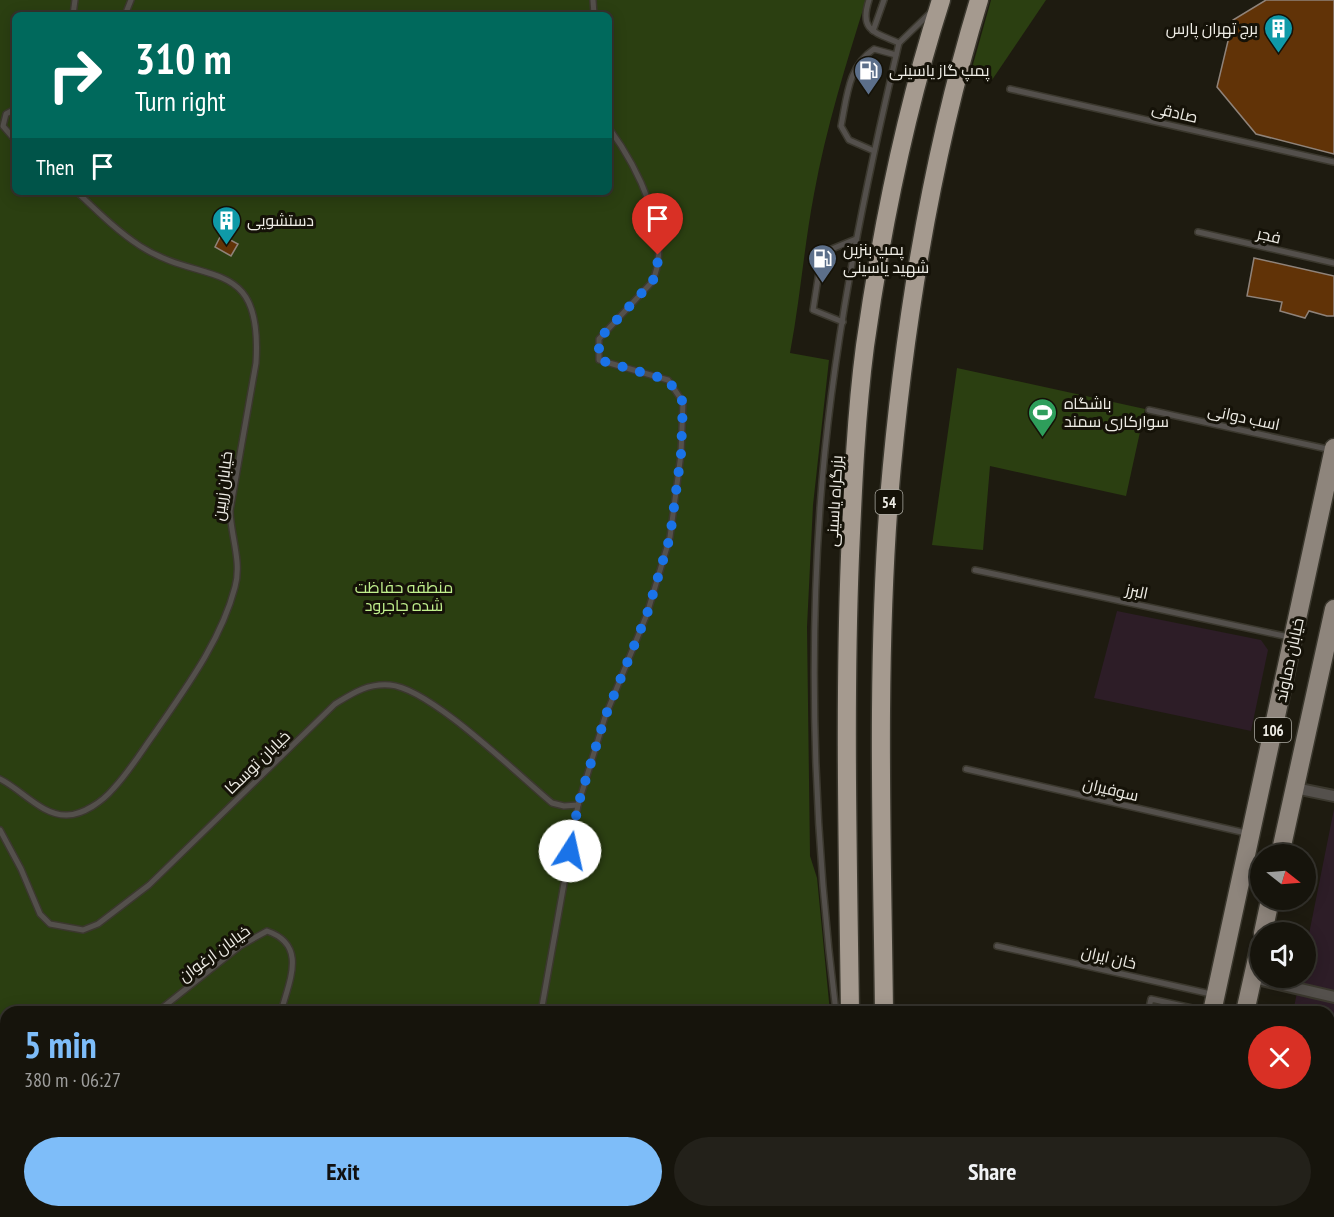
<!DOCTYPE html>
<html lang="en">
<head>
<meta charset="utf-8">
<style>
	body { margin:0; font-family:"PT Sans Narrow",Cairo,sans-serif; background:#23211a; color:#f1f3f6; height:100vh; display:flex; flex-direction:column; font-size:22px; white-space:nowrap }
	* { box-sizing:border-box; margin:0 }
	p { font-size:20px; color:#9e9e9d }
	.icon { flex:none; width:33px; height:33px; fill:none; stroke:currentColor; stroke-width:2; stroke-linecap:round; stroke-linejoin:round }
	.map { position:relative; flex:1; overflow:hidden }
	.sheet { position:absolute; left:0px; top:1006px; width:1335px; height:212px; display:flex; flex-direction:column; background:#16140c; border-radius:18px 18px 0 0; box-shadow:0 3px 15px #0003,0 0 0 2px #35332d }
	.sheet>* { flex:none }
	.top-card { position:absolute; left:12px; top:12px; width:600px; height:183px; border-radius:9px; box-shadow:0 3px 15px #0003,0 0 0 2px #35332d; background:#00695c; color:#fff; overflow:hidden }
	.needle { width:39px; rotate:107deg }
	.controls { position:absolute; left:1250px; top:844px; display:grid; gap:12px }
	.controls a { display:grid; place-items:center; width:66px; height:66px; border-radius:50%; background:#16140c; box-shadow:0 3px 15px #0003,0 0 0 2px #35332d; font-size:30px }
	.pin { position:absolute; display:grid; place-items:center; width:51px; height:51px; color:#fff; margin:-62px -26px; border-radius:50% 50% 50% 0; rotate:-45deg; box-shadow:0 0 6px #0007 }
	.pin .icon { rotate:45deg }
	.me { position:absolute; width:66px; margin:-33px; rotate:10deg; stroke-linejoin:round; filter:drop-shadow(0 0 4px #0008) }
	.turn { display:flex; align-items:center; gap:21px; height:126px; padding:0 24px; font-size:27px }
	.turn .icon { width:78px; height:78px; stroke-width:2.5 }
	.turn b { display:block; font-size:42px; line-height:51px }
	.then { display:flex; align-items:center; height:57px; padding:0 24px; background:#0003; gap:12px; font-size:22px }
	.round { display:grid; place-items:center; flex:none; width:63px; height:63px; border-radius:32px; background:#23211a }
	.summary { display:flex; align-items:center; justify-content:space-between; height:102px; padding:0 24px }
	h1 { font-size:36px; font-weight:700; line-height:45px; color:#7ebdf9 }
	.button { display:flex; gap:12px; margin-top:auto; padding:12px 24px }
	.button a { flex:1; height:69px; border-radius:36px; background:#7ebdf9; color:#111; font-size:24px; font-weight:700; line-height:69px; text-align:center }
	.button a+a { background:#23211a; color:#f1f3f6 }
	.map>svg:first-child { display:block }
</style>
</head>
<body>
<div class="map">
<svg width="1334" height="1217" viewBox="0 0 1334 1217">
	<rect width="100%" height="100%" fill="#1e1b10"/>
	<g fill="#2d1d27">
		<path d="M1117,611L1261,640L1268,650L1251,731L1094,698Z"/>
		<path d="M1334,809V1217H1252L1253,1212H1329V1012H1293L1300,978H1305V954Z"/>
	</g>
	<g fill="#2b3f11" fill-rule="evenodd">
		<path d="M0,0H866C846,64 826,128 814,194C804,247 800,300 790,353L829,360L813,505L807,627L810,856L817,878L830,1012H6V1212H836L835,1217H0ZM15,15H609V192H15Z"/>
		<path d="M991,0H1046L992,80L970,75Z"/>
		<path d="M957,368L1145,409L1126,496L990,466L983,550L932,545Z"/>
		<path d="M924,1212H957L956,1217H924Z"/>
	</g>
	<g fill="#613307" stroke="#8f837a" stroke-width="1.5">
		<path d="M1266,0H1334V154L1256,134L1217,87L1233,20Z"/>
		<path d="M221,235L238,244L231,256L215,247Z"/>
		<path d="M1254,258L1334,276V316H1327L1309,311L1305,318L1280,311L1282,302L1247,296Z"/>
	</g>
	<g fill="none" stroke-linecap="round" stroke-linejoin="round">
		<defs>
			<g id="lane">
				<path d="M593,0L594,15"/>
				<path d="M73,15L75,0"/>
				<path d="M125,15L131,0"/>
				<path d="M873,31L884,0"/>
				<path d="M899,43L932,11"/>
				<path d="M1010,89L1334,162"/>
				<path d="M15,109L6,114L3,126L15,140"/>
				<path d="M874,151L849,140L841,126C847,97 848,66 874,49L896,55"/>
				<path d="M1198,232L1334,263"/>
				<path d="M843,322L813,310L822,253L856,239"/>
				<path d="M1149,410L1332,450"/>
				<path d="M975,570L1289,637"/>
				<path d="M966,769L1246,833"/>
				<path d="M0,779C21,789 42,816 67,815C83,815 103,801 113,789C129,772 141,752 154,734C185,689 221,641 235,587C242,562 231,537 230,511L256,363C263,254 204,287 140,246C117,231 97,211 77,192"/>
				<path d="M0,830L21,869L40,914L50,924L83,930L98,924L149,885L335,704C353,693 368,683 390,685C430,688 517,774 552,803L564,806L578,805"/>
				<path d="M997,946L1211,994"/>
				<path d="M157,1012L240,946L267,931C308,945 289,981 281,1012"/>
				<path d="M541,1012L578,805L605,717L647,614L670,537L681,454L683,402L668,380L599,360V339L652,282C674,237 636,165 609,128"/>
				<path d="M836,1012C815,843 808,678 820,508C831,352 863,195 899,43C874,32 859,31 869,0"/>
				<path d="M1148,1012L1151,999L1210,1012"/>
				<path d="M0,1025L6,1029"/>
				<path d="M195,1217L201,1212"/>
				<path d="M473,1217L475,1212"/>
			</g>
			<g id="street">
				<path d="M1295,788L1334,796"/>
				<path d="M1253,978L1334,997"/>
				<path d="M1318,1212L1319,1217"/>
			</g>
			<g id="primary">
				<path d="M1280,855L1334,609"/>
				<path d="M1263,933L1270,900"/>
				<path d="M1212,1012L1334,448"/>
				<path d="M1245,1012L1260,945"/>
				<path d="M1329,1201L1334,1202"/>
				<path d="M1167,1217L1168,1212"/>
				<path d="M1202,1217L1203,1212"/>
			</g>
			<g id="highway">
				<path d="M850,1012C848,860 844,708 850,556C853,486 856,415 865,346C881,232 906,109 941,0"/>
				<path d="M884,1012C882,842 876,670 889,499C903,331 930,161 979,0"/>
				<path d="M915,1212V1217"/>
				<path d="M849,1217V1212"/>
				<path d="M883,1217V1212"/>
			</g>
		</defs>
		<use href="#lane" stroke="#3b382e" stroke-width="8"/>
		<use href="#street" stroke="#3b382e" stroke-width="14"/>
		<use href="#primary" stroke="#3b382e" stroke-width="21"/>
		<use href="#highway" stroke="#3b382e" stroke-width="21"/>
		<use href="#lane" stroke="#54504c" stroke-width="5"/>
		<use href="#street" stroke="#54504c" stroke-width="10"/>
		<use href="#primary" stroke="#8e857c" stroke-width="18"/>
		<use href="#highway" stroke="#a59a8f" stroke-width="18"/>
	</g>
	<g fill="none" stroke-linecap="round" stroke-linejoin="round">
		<path stroke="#1a73e8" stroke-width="10" stroke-dasharray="0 18" d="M570,851L578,805L605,717L647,614L670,537L681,454L683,402L668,380L599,360V339L652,282L657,272L658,255"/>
	</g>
	<defs>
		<symbol id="building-pin" viewBox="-11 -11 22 30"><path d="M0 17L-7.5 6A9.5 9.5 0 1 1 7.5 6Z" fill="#0f9aa8" stroke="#151208"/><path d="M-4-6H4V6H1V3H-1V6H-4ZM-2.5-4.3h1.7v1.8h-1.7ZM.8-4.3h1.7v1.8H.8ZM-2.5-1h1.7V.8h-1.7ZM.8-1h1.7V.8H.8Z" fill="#fff"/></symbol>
		<symbol id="fuel-pin" viewBox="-11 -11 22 30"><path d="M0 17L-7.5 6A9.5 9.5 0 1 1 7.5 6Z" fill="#5c6f8a" stroke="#151208"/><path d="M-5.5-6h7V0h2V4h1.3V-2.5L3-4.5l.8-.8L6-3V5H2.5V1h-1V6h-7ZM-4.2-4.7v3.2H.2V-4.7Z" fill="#fff"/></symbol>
		<symbol id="stadium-pin" viewBox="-11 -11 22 30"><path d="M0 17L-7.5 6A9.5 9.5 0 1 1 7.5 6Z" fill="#2e9e5b" stroke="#151208"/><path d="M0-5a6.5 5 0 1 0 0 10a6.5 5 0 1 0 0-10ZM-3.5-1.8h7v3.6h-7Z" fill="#fff"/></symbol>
	</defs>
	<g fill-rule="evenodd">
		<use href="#building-pin" x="1262" y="12" width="33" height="45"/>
		<use href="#fuel-pin" x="852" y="54" width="33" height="45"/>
		<use href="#building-pin" x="210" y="204" width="33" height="45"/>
		<use href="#fuel-pin" x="806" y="242" width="33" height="45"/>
		<use href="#stadium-pin" x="1026" y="396" width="33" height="45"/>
	</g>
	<g text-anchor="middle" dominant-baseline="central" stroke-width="6" stroke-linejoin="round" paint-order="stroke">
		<g fill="#151208" stroke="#adaba3" stroke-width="1.5">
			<rect x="875.5" y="490" width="27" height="24" rx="4.5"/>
			<rect x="1255" y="718" width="36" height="24" rx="4.5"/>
		</g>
		<g font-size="15" font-weight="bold" fill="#eeece5">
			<text x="889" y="502">54</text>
			<text x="1273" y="730">106</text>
		</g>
		<g font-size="16" fill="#eeece5" stroke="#151208" text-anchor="start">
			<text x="1258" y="28" text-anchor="end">برج تهران پارس</text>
			<text x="889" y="70">پمپ گاز یاسینی</text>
			<text x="247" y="220">دستشویی</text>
			<text x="843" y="249">پمپ بنزین<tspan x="843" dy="18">شهید یاسینی</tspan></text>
			<text x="1064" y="403">باشگاه<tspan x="1064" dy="18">سوارکاری سمند</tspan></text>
		</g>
		<g font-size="16" fill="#eeece5" stroke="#151208">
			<text transform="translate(1175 112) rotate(13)">صادقی</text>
			<text transform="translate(1269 235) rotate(13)">فجر</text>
			<text transform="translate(1244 417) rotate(12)">اسب دوانی</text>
			<text transform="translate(222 486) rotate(-83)">خیابان زربین</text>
			<text transform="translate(834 501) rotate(-87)">بزرگراه یاسینی</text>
			<text transform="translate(1137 591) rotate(12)">البرز</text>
			<text transform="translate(1289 660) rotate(-78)">خیابان دماوند</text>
			<text transform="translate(257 762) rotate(-44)">خیابان توسکا</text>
			<text transform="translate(1111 789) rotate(13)">سوفیران</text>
			<text transform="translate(214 953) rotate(-36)">خیابان ارغوان</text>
			<text transform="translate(1109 957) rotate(13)">خان ایران</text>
		</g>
		<g font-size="16" fill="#c1f08d" stroke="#151208">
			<text x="404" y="587">منطقه حفاظت<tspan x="404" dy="18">شده جاجرود</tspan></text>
		</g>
	</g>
</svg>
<div class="controls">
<a><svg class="needle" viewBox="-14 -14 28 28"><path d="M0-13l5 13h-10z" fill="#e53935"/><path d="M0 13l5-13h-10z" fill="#9e9e9d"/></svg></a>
<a><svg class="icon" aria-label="sound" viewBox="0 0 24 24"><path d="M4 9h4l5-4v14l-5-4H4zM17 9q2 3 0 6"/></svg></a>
</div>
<div class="pin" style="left:658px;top:255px;background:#d93025"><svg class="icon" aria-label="arrive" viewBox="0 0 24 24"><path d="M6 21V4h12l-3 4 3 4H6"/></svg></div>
<svg class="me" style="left:570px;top:851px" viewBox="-20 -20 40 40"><circle r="19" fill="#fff"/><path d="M0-13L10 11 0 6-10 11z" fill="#1a73e8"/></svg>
<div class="top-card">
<div class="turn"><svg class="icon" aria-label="right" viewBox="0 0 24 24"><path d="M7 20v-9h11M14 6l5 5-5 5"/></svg><div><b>310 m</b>Turn right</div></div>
<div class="then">Then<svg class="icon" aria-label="arrive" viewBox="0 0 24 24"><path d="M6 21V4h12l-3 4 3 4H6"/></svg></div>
</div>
<section class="sheet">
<div class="summary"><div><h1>5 min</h1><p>380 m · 06:27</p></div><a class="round" style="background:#d93025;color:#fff"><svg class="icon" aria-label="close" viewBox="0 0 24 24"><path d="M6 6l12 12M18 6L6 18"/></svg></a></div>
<div class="button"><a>Exit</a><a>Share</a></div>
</section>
</div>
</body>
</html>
